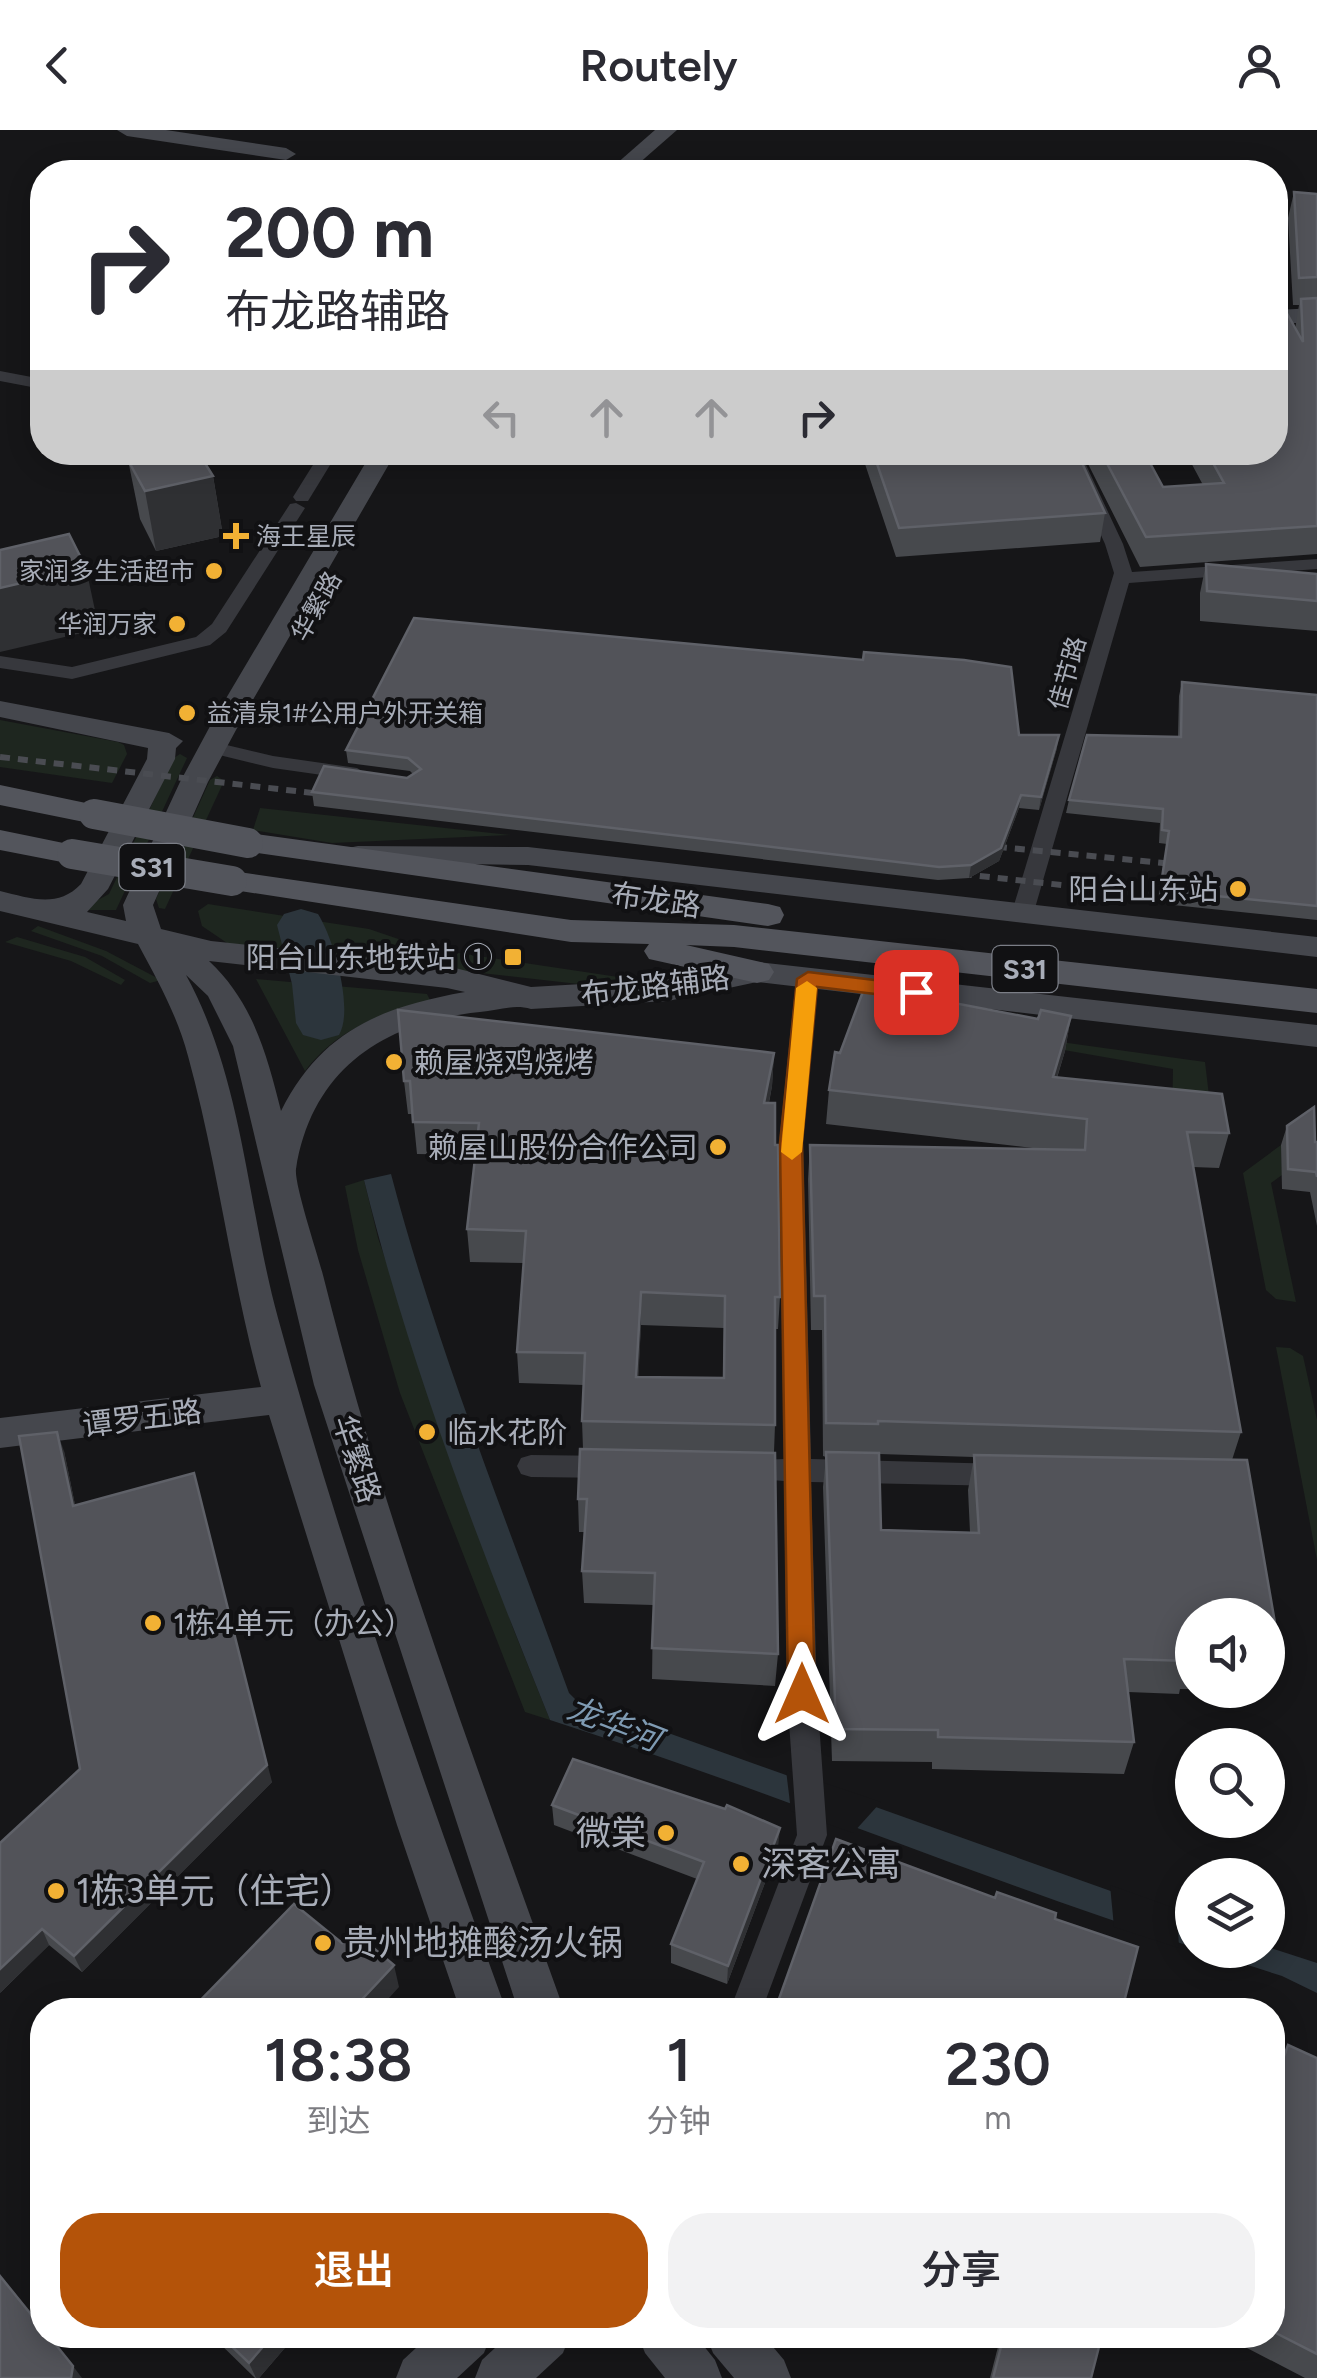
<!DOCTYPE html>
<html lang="zh">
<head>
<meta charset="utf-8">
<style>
	body { margin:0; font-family:Figtree,"Noto Sans SC",sans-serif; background:#f2f2f3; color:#2b2b33; height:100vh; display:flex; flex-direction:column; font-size:38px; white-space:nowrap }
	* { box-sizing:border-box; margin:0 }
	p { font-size:32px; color:#7c7c81 }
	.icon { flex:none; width:55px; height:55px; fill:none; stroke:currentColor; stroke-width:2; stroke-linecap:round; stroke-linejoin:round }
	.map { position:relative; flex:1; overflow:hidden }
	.side { position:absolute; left:30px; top:1868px; width:1255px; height:350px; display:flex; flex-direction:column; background:#fff; border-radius:40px; box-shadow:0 5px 25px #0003 }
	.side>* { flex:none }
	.hud { position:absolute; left:30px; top:30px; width:1258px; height:305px; border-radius:40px; box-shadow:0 5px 25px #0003; background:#fff; color:#2b2b33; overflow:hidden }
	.fabs { position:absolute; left:1175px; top:1468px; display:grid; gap:20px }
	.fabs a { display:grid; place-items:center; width:110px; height:110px; border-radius:50%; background:#fff; box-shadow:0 5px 25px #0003; font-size:50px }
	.pin { position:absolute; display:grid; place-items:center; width:85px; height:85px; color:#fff; margin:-42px; border-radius:20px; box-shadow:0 5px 15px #0006 }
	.me { position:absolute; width:110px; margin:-55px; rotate:0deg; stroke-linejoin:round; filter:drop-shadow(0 0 8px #0008) }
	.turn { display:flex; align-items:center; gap:35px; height:210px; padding:0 30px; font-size:45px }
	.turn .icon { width:130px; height:130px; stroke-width:2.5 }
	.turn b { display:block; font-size:70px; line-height:85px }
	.lanes { display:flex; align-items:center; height:95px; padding:0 30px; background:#0003; justify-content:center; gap:50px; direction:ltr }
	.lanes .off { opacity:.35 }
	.eta { display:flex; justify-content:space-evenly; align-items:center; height:170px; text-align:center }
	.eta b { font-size:60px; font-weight:600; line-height:70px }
	.button { display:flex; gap:20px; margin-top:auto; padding:20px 30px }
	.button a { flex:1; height:115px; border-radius:40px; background:#b45309; color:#fff; font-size:40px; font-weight:600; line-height:115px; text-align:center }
	.button a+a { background:#f2f2f3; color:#2b2b33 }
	header { display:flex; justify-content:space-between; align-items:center; height:130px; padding:0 30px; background:#fff; font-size:45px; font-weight:600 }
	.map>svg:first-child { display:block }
</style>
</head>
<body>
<header><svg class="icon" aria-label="back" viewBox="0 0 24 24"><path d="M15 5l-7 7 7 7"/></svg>Routely<svg class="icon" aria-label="person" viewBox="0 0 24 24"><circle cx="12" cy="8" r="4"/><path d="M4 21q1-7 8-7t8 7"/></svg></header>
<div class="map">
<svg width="1317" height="2248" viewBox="0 0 1317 2248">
	<rect width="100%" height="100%" fill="#161618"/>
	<g fill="#1e261f">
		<path d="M0,590L118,612L124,615L127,624L112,653L0,637Z"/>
		<path d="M180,624L187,628L116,780H79L109,764L174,628Z"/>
		<path d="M217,646L224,651L165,779L159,778L156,769L210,650Z"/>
		<path d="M260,678L511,705L332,713L253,700Z"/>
		<path d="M208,774L369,799L425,818L645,851L596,856L331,826L320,799L286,794L294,822L230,815L202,796L198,781Z"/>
		<path d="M38,796L106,821L161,850L150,853L102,826L31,801Z"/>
		<path d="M17,807L85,827L125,850L121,855L71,831L5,812Z"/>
		<path d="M256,849L427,864L430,870C380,885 338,898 305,941Z"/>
		<path d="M1039,909L1205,932L1213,999L1172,996L1173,939L1035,915Z"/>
		<path d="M1281,1015L1282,1045L1271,1053L1296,1172L1276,1169L1266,1160L1243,1043Z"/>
		<path d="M364,1050L378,1108L513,1498L550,1590L525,1582L400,1263L358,1120L345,1056Z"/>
		<path d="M1276,1217L1290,1218L1303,1226L1317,1290V1430Z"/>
	</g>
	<g fill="#2c353c">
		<path d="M285,794L320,799L339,857L342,887L305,895Z"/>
		<path d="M391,1044C438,1222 507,1391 569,1563L582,1576L618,1585L1192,1790V1817C976,1747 766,1659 550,1590C478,1412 410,1236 364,1050Z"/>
		<path d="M1268,1817L1317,1833V1863L1282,1846L1201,1820H1268Z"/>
	</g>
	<g fill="#161618">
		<path d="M786,1640L881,1672L853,1703L791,1681Z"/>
		<path d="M1110,1755L1177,1779L1179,1818L1114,1797Z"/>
	</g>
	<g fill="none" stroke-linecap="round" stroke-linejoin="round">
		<path fill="#2c353c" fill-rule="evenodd" d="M301,779L318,784C334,809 354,880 339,905L321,910L303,905L296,893L292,854L277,795L284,784Z"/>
		<g fill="#37383d" fill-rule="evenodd">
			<path d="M0,241L42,249V259L0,251Z"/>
			<path d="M321,322H338L308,371H296L293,367Z"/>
			<path d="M1063,322H1080L1123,414L1132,442L1317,429V439L1129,453L1033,785L1022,792L1011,785L1114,443L1105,414Z"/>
			<path d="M296,373L305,378L226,502L210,515L72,549L0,538V526L72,537L196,507L212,494L290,374Z"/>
			<path d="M214,612L273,626L357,638L367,644L357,650L273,638L207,622V614Z"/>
			<path d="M807,841L818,849L803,1013L811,1329L1004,1334L1014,1337L1018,1345L1014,1353L1004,1356L811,1352L817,1564L827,1705L762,1880H730L797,1705L787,1564L784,1351L734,1347L730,1339L734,1331L784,1329L779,1013L796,849Z"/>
			<path d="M531,1325L614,1326L624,1329L628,1337L624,1345L614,1348L531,1347L521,1344L517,1336L521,1328Z"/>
		</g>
		<g fill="#45474d" fill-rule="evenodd">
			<path d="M117,0H166L286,18L296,24L286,30L127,6Z"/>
			<path d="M655,0H677L629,42H607Z"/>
			<path d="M1317,178V192L1275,194V180Z"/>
			<path d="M372,322H396L243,587L208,652L153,775L161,799L211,811L447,836L531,857L668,849L757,832L1317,895V917L757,852L668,871L531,879C514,874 499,880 480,882C384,892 312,939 296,1039C294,1055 319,1128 324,1149C386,1397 478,1639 564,1880H518L314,1255L233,916L208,866L186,845C243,949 247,1075 278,1188C341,1421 424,1653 506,1880H460L397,1695L269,1285L0,1318V1288L261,1257C231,1148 218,1035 188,926C178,887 157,849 138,814L0,781V761C30,768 57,779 81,754L147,629L148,618L0,587V571L169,603L183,611L176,618L175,629L108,759L87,782L126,791L123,775L180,652L215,587ZM209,831L447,858L465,862C381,877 321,901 281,981C267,925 253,872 209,831Z"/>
			<path d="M358,716L528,717L1317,807V827L528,735L348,732L343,725L348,718Z"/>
			<path d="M430,2205H491L484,2223L457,2248H396L403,2230Z"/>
			<path d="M509,2205H570L563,2223L536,2248H475L482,2230Z"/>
			<path d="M638,2205H695L715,2230L722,2248H665L645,2223Z"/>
			<path d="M706,2205H763L784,2230L791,2248H734L713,2223Z"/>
		</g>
		<g fill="#53555c" fill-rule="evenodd">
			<path d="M0,655L105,677L110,684L105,691L94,694L0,675Z"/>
			<path d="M0,700L83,717L88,724L83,731L72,734L0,720Z"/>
			<path d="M248,703L768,774L780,777L784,785L780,793L768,796L237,720L232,713L237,706Z"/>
			<path d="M232,741L571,790L734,795L1317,859V883L734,817L686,815L769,834L774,842L769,850L757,853L649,829L644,821L649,814L571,812L221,758L216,751L221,744Z"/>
		</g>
		<g stroke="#4a4c52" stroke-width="6" stroke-dasharray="10 8" stroke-linecap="butt">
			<path d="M0,627L339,666"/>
			<path d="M979,715L1193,736"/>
			<path d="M944,742L1188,769"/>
		</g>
		<g stroke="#53555c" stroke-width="30">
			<path d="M94,684L248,713"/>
			<path d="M72,724L232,751"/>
		</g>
	</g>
	<g fill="#47494d" fill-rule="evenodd">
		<path d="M1294,62L1317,64V424L1140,437L1082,322H1144L1163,357L1203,355L1188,327L1189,322H1275L1299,175H1293L1288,88Z"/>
		<path d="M861,322H1077L1105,383L1100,412L896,427Z"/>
		<path d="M128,330L213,346L223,406L156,421L140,389Z"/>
		<path d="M1206,434L1317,444V501L1200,491V463Z"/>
		<path d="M1182,552L1317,565V790L1173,775L1161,769L1159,761L1167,714L1159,713L1160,693L1066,683L1069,670L1178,607L1179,566Z"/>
		<path d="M1019,605L1057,618L1039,680L1019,678L999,731L969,748L938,750L314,676L312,662L407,648L413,644L410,641L348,633L346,620Z"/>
		<path d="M1071,886L1065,921L1057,948L1229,1003L1219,1038L1193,1037L1241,1302L1232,1330L1281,1528L1268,1561H1257L1255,1566L1226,1565V1560H1268V1485H1192V1559H1180L1179,1564L1128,1562L1134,1612L1124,1644L932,1639V1632L832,1631L823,1357L826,1327L823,1326L822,1200H811L808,1049L810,1015L1041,1019L826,994L829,960L840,923L1038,889ZM879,1324L974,1327L968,1360L970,1402L881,1400Z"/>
		<path d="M774,923L772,956L769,973L775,1015L780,1167L778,1199H775V1295L774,1322L778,1524L775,1556L652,1549L653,1475L584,1473L582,1441L585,1402H579L578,1369L583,1319L582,1291L584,1255L519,1253L517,1222L524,1133L470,1132L467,1099L475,1025L417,1024L413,984H408L404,951ZM641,1195L724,1198L723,1248L638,1247Z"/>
		<path d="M1287,996L1317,1012V1096L1310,1062L1282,1059L1281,1015Z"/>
		<path d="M64,1321L75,1375L272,1652L82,1842L49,1815L0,1863L80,1639Z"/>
		<path d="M552,1675L725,1679L778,1718L727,1854L671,1833V1814L697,1749L554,1695Z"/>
		<path d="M1288,1915L1317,1928V2248H1305L1222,2205H1272V1944Z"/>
		<path d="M211,2205H296L259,2248H255Z"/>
		<path d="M1001,2205H1102L1091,2248H990Z"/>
	</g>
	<g fill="#2f3033">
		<path d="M104,322H140V325L105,328Z"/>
		<path d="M213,346L223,406L156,421L145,361Z"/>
		<path d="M86,438L99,499L0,522V458Z"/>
		<path d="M1059,605L1057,618L1039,680L1041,667Z"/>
		<path d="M1021,665L1019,678L999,731L969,748L971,735Z"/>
		<path d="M1071,886L1065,921L1046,982L1053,947Z"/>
		<path d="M774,923L772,956L762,1006L764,973Z"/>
		<path d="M641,1162V1195L637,1278L636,1247Z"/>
		<path d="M57,1302L64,1321L79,1394L73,1376Z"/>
		<path d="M194,1343L272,1652L82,1842L74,1826Z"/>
		<path d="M780,1698L778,1718L727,1854L728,1836Z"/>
		<path d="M42,1799L49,1815L0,1863V1839Z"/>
		<path d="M394,1835L399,1857L378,1880H352Z"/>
		<path d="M273,2205H296L259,2248H256L249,2233Z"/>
		<path d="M73,2236L82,2248H71Z"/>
	</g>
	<g fill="#525359" stroke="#5f6168" stroke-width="2.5" fill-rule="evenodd">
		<path d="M1037,37L1040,42H990L988,39Z"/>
		<path d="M1075,39L1111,42H1075Z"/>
		<path d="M1294,62L1317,64V147L1299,148Z"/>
		<path d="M1275,162L1303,212L1301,169L1317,168V396L1146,407L1101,322H1144L1163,357L1224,353L1207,322H1275Z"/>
		<path d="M162,322H198L213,346L145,361L128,330Z"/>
		<path d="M873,322H1077L1105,383L899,398Z"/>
		<path d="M69,404L86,438L0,458V420Z"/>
		<path d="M1206,434L1317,444V471L1207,461Z"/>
		<path d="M414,488L863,530L864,522L964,530L1011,537L1019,605H1059L1041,667L1021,665L1001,718L971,735L939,737L312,662L324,636L407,648L421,639L408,628L346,620Z"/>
		<path d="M1182,552L1317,565V776L1176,762L1164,756L1162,748L1169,701L1162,700L1163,679L1069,670L1087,605L1181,607Z"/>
		<path d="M865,856L1038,889L1041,880L1071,886L1053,947L1222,964L1229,1003L1187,1002L1241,1302L878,1291V1294L826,1293L825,1166H814L810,1015L1085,1020L1087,989L829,960L835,922L840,923Z"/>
		<path d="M398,880L774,923L764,973H775V1015H778L780,1167H775V1295L582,1291L585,1223L517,1222L526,1101L467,1099L479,993L413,992L410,951H404ZM641,1162L725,1166L724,1248L636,1247Z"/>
		<path d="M1314,977L1315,1012H1317V1047L1316,1042L1288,1039L1287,996Z"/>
		<path d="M57,1302L73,1376L194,1343L267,1635L74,1826L42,1799L0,1839V1713L80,1639L19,1306Z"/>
		<path d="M580,1319L775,1323L778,1524L652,1518L655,1443L582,1441L587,1369H578Z"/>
		<path d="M826,1322L879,1323L881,1400L979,1403L974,1325L1247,1330L1281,1528H1268V1485H1192V1526H1190V1531L1124,1529L1134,1612L938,1607V1600L836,1599Z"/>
		<path d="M573,1629L725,1679L727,1675L780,1698L728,1836L671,1814L704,1732L552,1675Z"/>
		<path d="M836,1709L995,1768L997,1762L1056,1783L1055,1789L1138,1817L1122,1880H775Z"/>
		<path d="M294,1774L342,1813L353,1801L394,1835L352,1880H191Z"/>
		<path d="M1288,1915L1317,1928V2224L1272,2201V1960Z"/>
		<path d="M0,2146L42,2198V2205H48L73,2236L71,2248H0Z"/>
		<path d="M220,2205H273L249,2233Z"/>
		<path d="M1004,2205H1102L1091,2248H993Z"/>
	</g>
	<path fill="#b45309" stroke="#753606" stroke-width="2.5" d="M808,842L916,855L926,862L916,869L817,857L802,1013L815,1564L811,1573L802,1576L792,1573L788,1564L780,1013L797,849Z"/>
	<path fill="#f59e0b" d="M807,851L817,858L802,1022L792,1030L781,1022L796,858Z"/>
	<g fill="#f2b134" stroke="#111113" stroke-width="4">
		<path d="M231 391h10v10h10v10h-10v10h-10v-10h-10v-10h10z"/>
		<circle cx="214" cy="441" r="10"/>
		<circle cx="177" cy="494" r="10"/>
		<circle cx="187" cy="583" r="10"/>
		<circle cx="1238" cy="759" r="10"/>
		<rect x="503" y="817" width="20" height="20" rx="5"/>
		<circle cx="394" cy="932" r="10"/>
		<circle cx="718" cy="1017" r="10"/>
		<circle cx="427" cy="1302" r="10"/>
		<circle cx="153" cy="1493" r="10"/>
		<circle cx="666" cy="1703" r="10"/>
		<circle cx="741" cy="1734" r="10"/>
		<circle cx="56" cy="1761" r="10"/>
		<circle cx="323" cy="1813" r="10"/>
	</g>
	<g text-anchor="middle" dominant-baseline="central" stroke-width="8" stroke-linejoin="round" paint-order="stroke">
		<g font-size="25" fill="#a8adb8" stroke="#111113" text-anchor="start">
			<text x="256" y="406">海王星辰</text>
			<text x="194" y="441" text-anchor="end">家润多生活超市</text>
			<text x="157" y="494" text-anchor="end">华润万家</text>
			<text x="207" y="583">益清泉1#公用户外开关箱</text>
		</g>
		<g font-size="25" fill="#a8adb8" stroke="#111113">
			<text transform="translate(316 476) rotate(-61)">华繁路</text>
			<text transform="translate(1067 543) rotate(-74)">佳节路</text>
		</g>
		<g fill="#111113" stroke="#7b7e86" stroke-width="2.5">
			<rect x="119.5" y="714" width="65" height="46" rx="8"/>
			<rect x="992.5" y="816" width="65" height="46" rx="8"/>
		</g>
		<g font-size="28" font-weight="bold" fill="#a8adb8">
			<text x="152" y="737">S31</text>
			<text x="1025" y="839">S31</text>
		</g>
		<g font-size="30" fill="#a8adb8" stroke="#111113" text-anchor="end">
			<text x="1218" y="759">阳台山东站</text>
			<text x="493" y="827">阳台山东地铁站 ①</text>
			<text x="414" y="932" text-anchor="start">赖屋烧鸡烧烤</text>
			<text x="698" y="1017">赖屋山股份合作公司</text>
			<text x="447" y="1302" text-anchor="start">临水花阶</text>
			<text x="173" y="1493" text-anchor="start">1栋4单元（办公）</text>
		</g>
		<g font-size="30" fill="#a8adb8" stroke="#111113">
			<text transform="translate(656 770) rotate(8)">布龙路</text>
			<text transform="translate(655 856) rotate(-7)">布龙路辅路</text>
			<text transform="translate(142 1288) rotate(-7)">谭罗五路</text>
			<text transform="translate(357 1329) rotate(72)">华繁路</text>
		</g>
		<g font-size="32" font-style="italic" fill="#7f9bb3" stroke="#111113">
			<text transform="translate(614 1594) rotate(21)">龙华河</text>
		</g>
		<g font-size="35" fill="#a8adb8" stroke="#111113" text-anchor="start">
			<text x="646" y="1703" text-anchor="end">微棠</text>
			<text x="761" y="1734">深客公寓</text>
			<text x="76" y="1761">1栋3单元（住宅）</text>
			<text x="343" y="1813">贵州地摊酸汤火锅</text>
		</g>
	</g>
</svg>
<div class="fabs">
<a><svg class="icon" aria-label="sound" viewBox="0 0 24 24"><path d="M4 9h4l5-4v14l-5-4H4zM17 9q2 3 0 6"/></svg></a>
<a><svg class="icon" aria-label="search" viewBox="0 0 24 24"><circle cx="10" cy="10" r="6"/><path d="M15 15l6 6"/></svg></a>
<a><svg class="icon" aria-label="layers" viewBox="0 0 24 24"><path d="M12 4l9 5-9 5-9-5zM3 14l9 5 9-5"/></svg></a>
</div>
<div class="pin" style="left:916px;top:862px;background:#d93025"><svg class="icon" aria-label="arrive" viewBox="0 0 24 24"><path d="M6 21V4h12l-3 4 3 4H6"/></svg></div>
<svg class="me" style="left:802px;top:1564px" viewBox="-20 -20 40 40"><path d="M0-17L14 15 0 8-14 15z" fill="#b45309" stroke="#fff" stroke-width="4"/></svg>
<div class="hud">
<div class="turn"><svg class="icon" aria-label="right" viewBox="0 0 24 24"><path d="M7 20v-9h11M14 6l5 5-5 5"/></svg><div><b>200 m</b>布龙路辅路</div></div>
<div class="lanes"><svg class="icon off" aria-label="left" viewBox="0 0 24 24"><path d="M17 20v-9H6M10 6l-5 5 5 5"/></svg><svg class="icon off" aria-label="ahead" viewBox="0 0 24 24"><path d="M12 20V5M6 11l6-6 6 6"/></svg><svg class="icon off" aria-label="ahead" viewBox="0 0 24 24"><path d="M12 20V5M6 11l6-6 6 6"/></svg><svg class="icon" aria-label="right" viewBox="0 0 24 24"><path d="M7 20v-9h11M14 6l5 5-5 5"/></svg></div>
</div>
<section class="side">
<div class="eta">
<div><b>18:38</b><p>到达</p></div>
<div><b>1</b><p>分钟</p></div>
<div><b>230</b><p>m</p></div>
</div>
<div class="button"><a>退出</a><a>分享</a></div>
</section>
</div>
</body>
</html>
